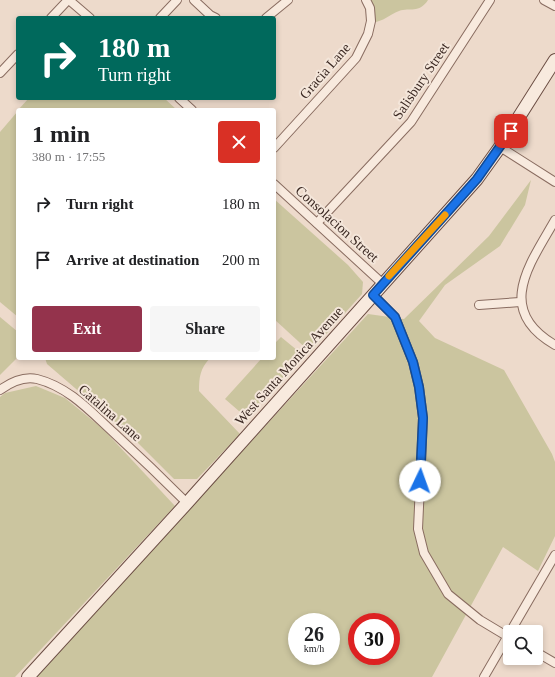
<!DOCTYPE html>
<html lang="en">
<head>
<meta charset="utf-8">
<style>
	body { margin:0; font-family:Georgia,serif; background:#f6f6f6; color:#202124; height:100vh; display:flex; flex-direction:column; font-size:15px; white-space:nowrap }
	* { box-sizing:border-box; margin:0 }
	p { font-size:13px; color:#757577 }
	.icon { flex:none; width:22px; height:22px; fill:none; stroke:currentColor; stroke-width:2; stroke-linecap:round; stroke-linejoin:round }
	.map { position:relative; flex:1; overflow:hidden }
	.panel { position:absolute; left:16px; top:108px; width:260px; height:252px; display:flex; flex-direction:column; background:#fff; border-radius:4px; box-shadow:0 2px 6px #0003 }
	.panel>* { flex:none }
	.top-card { position:absolute; left:16px; top:16px; width:260px; height:84px; border-radius:4px; box-shadow:0 2px 6px #0003; background:#00695c; color:#fff; overflow:hidden }
	.buttons { position:absolute; left:503px; top:625px; display:grid; gap:8px }
	.buttons a { display:grid; place-items:center; width:40px; height:40px; border-radius:4px; background:#fff; box-shadow:0 2px 6px #0003; font-size:20px }
	.speed { position:absolute; left:288px; top:613px; display:flex; gap:8px; font-size:20px; font-weight:700; text-align:center }
	.speed>* { display:grid; place-content:center; width:52px; height:52px; border-radius:50%; background:#fff; box-shadow:0 2px 6px #0003; line-height:1 }
	.speed small { font-size:10px; font-weight:400 }
	.speed .limit { border:6px solid #d22; background:#fff; color:#111 }
	.pin { position:absolute; display:grid; place-items:center; width:34px; height:34px; color:#fff; margin:-17px; border-radius:8px; box-shadow:0 2px 6px #0006 }
	.me { position:absolute; width:44px; margin:-22px; rotate:3deg; stroke-linejoin:round; filter:drop-shadow(0 0 3px #0008) }
	.turn { display:flex; align-items:center; gap:14px; height:84px; padding:0 16px; font-size:18px }
	.turn .icon { width:52px; height:52px; stroke-width:2.5 }
	.turn b { display:block; font-size:28px; line-height:34px }
	.round { display:grid; place-items:center; flex:none; width:42px; height:42px; border-radius:4px; background:#f6f6f6 }
	.headline { display:flex; align-items:center; justify-content:space-between; height:68px; padding:0 16px }
	h1 { font-size:24px; font-weight:800; line-height:30px }
	.button { display:flex; gap:8px; margin-top:auto; padding:8px 16px }
	.button a { flex:1; height:46px; border-radius:4px; background:#94334c; color:#fff; font-size:16px; font-weight:800; line-height:46px; text-align:center }
	.button a+a { background:#f6f6f6; color:#202124 }
	ul { padding:0; list-style:none }
	li { display:flex; align-items:center; gap:12px; height:56px; padding:0 16px }
	li div { flex:1 }
	li b { display:block; font-size:15px }
	li em { font-style:normal }
	.map>svg:first-child { display:block }
</style>
</head>
<body>
<div class="map">
<svg width="555" height="677" viewBox="0 0 555 677">
	<rect width="100%" height="100%" fill="#eddacb"/>
	<g fill="#cbc59f" fill-rule="evenodd">
		<path d="M368,0H428C419,14 410,7 399,11C389,15 384,21 372,23Z"/>
		<path d="M29,98H164L177,110H18Z"/>
		<path d="M18,111V317L0,302V132Z"/>
		<path d="M531,180L525,205L500,246L445,285L419,321L435,338L504,370L552,454L555,462V536L538,571L503,547L432,677H35L368,314L404,319L489,236ZM297,622H331V656H297ZM357,622H391V656H357Z"/>
		<path d="M274,199L348,265L363,282L362,294L310,352L274,319Z"/>
		<path d="M0,317L18,332V357L0,375Z"/>
		<path d="M281,337L303,355L247,418L225,399L262,358H274V344Z"/>
		<path d="M45,358H210C200,369 199,377 199,391L240,434L197,479H174L132,437L47,364Z"/>
		<path d="M36,386L65,398L103,429L175,506L15,677H0V397L5,393Z"/>
	</g>
	<g fill="none" stroke-linecap="round" stroke-linejoin="round">
		<defs>
			<g id="street">
				<path d="M69,0L90,18"/>
				<path d="M194,0L210,15L216,18"/>
				<path d="M544,0L555,6"/>
				<path d="M51,18L68,0"/>
				<path d="M160,18L177,0"/>
				<path d="M266,18L288,0"/>
				<path d="M0,73L18,54"/>
				<path d="M179,98L192,110"/>
				<path d="M500,147L555,182"/>
				<path d="M274,148L356,58L368,34L371,21L370,8L366,0"/>
				<path d="M274,184L383,284"/>
				<path d="M555,220C530,264 494,310 555,345"/>
				<path d="M317,223L411,122L490,0"/>
				<path d="M373,295L395,317L413,362L419,387L423,418L418,529L424,553L448,594L480,620L510,638"/>
				<path d="M479,305L520,302"/>
				<path d="M0,390C11,382 24,376 37,379C69,387 91,412 114,433C139,456 163,479 187,503"/>
				<path d="M536,652L555,663"/>
				<path d="M484,677L555,555"/>
			</g>
			<path id="secondary" d="M28,677L187,503L477,179L500,147L555,60"/>
		</defs>
		<use href="#street" stroke="#896c60" stroke-width="10"/>
		<use href="#secondary" stroke="#6b4d43" stroke-width="14"/>
		<use href="#street" stroke="#f8eade" stroke-width="8"/>
		<use href="#secondary" stroke="#f8eade" stroke-width="12"/>
	</g>
	<g fill="none" stroke-linecap="round" stroke-linejoin="round">
		<defs>
			<path id="route" d="M420,481L423,418L419,387L413,362L395,317L373,295L477,179L511,131"/>
		</defs>
		<use href="#route" stroke="#114b97" stroke-width="10"/>
		<use href="#route" stroke="#1a73e8" stroke-width="7"/>
		<path stroke="#f59e0b" stroke-width="7" d="M389,276L445,215"/>
	</g>
	<g text-anchor="middle" dominant-baseline="central" stroke-width="4" stroke-linejoin="round" paint-order="stroke">
		<g font-size="14" fill="#3a2822" stroke="#f4e6da">
			<text transform="translate(325 71) rotate(-49)">Gracia Lane</text>
			<text transform="translate(421 81) rotate(-56)">Salisbury Street</text>
			<text transform="translate(337 224) rotate(42)">Consolacion Street</text>
			<text transform="translate(289 366) rotate(-48)">West Santa Monica Avenue</text>
			<text transform="translate(110 413) rotate(41)">Catalina Lane</text>
		</g>
	</g>
</svg>
<div class="buttons">
<a><svg class="icon" aria-label="search" viewBox="0 0 24 24"><circle cx="10" cy="10" r="6"/><path d="M15 15l6 6"/></svg></a>
</div>
<div class="speed"><div>26<small>km/h</small></div><div class="limit">30</div></div>
<div class="pin" style="left:511px;top:131px;background:#d93025"><svg class="icon" aria-label="arrive" viewBox="0 0 24 24"><path d="M6 21V4h12l-3 4 3 4H6"/></svg></div>
<svg class="me" style="left:420px;top:481px" viewBox="-20 -20 40 40"><circle r="19" fill="#fff"/><path d="M0-13L10 11 0 6-10 11z" fill="#1a73e8"/></svg>
<div class="top-card">
<div class="turn"><svg class="icon" aria-label="right" viewBox="0 0 24 24"><path d="M7 20v-9h11M14 6l5 5-5 5"/></svg><div><b>180 m</b>Turn right</div></div>
</div>
<section class="panel">
<div class="headline"><div><h1>1 min</h1><p>380 m · 17:55</p></div><a class="round" style="background:#d93025;color:#fff"><svg class="icon" aria-label="close" viewBox="0 0 24 24"><path d="M6 6l12 12M18 6L6 18"/></svg></a></div>
<ul>
<li><svg class="icon" aria-label="right" viewBox="0 0 24 24"><path d="M7 20v-9h11M14 6l5 5-5 5"/></svg><div><b>Turn right</b></div><em>180 m</em></li>
<li><svg class="icon" aria-label="arrive" viewBox="0 0 24 24"><path d="M6 21V4h12l-3 4 3 4H6"/></svg><div><b>Arrive at destination</b></div><em>200 m</em></li>
</ul>
<div class="button"><a>Exit</a><a>Share</a></div>
</section>
</div>
</body>
</html>
